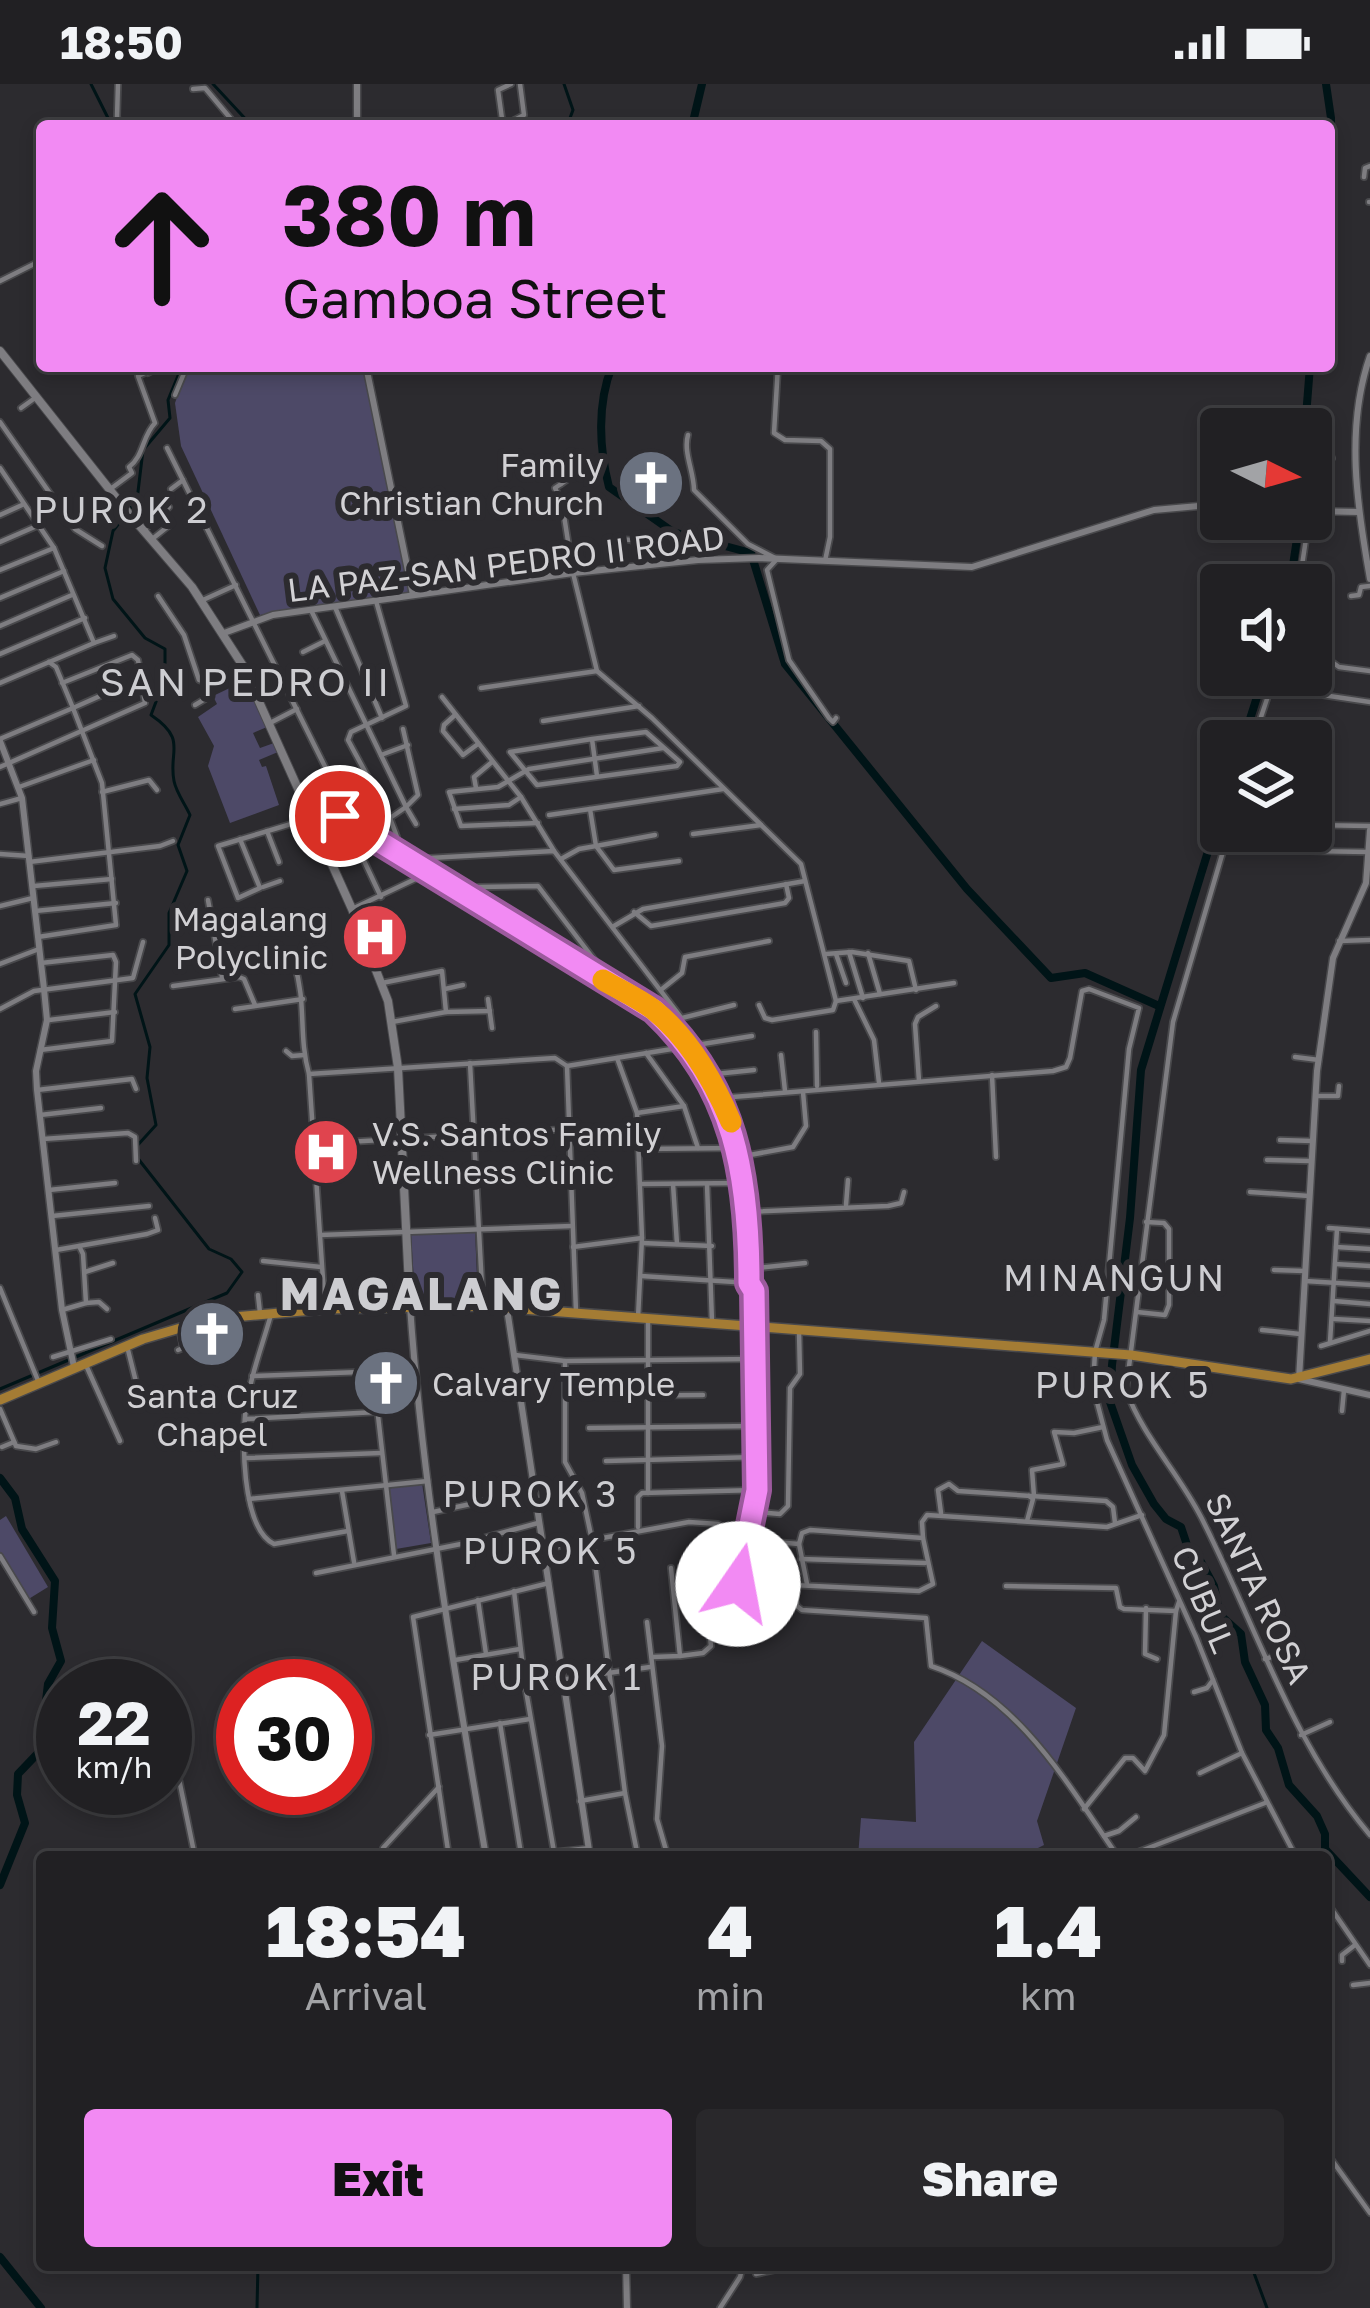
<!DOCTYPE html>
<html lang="en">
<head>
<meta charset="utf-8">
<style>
	body { margin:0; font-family:"Golos Text",sans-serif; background:#29282b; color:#f1f3f6; height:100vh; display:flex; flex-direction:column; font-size:45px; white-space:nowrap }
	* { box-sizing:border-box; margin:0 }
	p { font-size:39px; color:#a2a3a6 }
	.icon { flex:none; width:66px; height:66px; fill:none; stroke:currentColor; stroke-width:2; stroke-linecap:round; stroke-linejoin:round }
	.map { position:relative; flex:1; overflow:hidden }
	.side { position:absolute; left:36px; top:1767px; width:1296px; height:420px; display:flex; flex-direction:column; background:#212023; border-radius:12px; box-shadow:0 6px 18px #0003,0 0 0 3px #3e3e41 }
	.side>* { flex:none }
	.top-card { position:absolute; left:36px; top:36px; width:1299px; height:252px; border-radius:12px; box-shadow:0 6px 18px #0003,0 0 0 3px #3e3e41; background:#f28af3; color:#111; overflow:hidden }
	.needle { width:78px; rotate:95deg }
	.buttons { position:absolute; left:1200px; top:324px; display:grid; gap:24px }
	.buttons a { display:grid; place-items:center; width:132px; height:132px; border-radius:12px; background:#212023; box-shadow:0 6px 18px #0003,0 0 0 3px #3e3e41; font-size:60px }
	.speed { position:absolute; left:36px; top:1575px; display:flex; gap:24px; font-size:60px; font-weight:700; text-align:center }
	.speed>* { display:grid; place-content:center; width:156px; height:156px; border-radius:50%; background:#212023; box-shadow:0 6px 18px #0003,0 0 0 3px #3e3e41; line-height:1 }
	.speed small { font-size:30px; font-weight:400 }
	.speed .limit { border:18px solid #d22; background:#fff; color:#111 }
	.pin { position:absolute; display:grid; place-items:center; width:102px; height:102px; color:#fff; margin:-51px; border:6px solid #fff; border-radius:50%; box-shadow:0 3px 12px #0007 }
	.me { position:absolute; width:132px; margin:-66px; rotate:12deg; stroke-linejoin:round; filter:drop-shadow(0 0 9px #0008) }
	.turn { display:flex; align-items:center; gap:42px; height:252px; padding:0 48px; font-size:54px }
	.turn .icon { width:156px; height:156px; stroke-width:2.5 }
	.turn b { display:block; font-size:84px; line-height:102px }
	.eta { display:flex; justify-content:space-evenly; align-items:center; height:204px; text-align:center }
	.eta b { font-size:72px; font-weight:800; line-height:84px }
	.primary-button { display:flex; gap:24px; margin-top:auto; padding:24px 48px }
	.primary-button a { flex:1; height:138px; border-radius:12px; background:#f28af3; color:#111; font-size:48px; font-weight:800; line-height:138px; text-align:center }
	.primary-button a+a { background:#29282b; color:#f1f3f6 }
	.status { display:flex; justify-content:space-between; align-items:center; height:84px; padding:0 60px; background:#212023; direction:ltr }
	.status svg { height:33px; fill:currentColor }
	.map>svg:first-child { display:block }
</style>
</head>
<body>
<div class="status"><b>18:50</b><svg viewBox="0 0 49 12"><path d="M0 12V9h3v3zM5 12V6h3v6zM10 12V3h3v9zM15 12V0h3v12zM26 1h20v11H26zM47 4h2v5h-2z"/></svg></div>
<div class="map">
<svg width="1370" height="2224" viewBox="0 0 1370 2224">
	<rect width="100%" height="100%" fill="#2c2b2f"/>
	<g fill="#4d4967">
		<path d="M195,282H362L410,509L260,531L181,362L175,319L186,287Z"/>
		<path d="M236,601L245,612L252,609L267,643L253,649L260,664L274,659L278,668L259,676L262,683L266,682L279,721L230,739L208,682L214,662L198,633L217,620L213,612Z"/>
		<path d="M475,1147L478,1216L415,1214L411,1150Z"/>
		<path d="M422,1399L431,1459L396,1465L386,1405Z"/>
		<path d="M6,1432L48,1503L27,1516L0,1471V1436Z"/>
		<path d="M982,1557L1076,1624L1037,1737L1044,1761L1036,1765L1037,1773H858L861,1734L916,1738L914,1658Z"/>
	</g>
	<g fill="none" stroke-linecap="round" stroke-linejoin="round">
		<g stroke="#001417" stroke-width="3">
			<path d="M91,0L108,34L119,42"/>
			<path d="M213,0L252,42"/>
			<path d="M564,0L573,26L567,42"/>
			<path d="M136,1063L156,1041L147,994L150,963L135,910L169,861V829L187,787L178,761L190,731C185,720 176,708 174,697C168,667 188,656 151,631L165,594V565L145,554L113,515L105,484L113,447L137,416L143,366L170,334L168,316L182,282"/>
			<path d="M0,1305L227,1209L242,1188L231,1175L209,1165L136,1072"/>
			<path d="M1251,2181L1267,2224"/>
			<path d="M257,2224L258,2181"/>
		</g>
		<g stroke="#001417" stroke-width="8">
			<path d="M1326,0L1331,34L1329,109"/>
			<path d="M692,42L702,0"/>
			<path d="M612,282C597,320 599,364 609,403L673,448L751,469L785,580L967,805L1051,894L1085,889L1159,922"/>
			<path d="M1305,345L1310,282"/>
			<path d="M1290,501L1300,435"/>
			<path d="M1243,657L1264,591"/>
			<path d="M1221,725L1141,986L1130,1134L1112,1281L1110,1318L1132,1381L1154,1420L1166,1435L1181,1443L1190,1470L1201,1478L1214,1502L1220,1531L1241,1550L1245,1578L1265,1621L1266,1646L1278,1664L1289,1701L1317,1732L1325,1750V1765L1370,1813"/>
			<path d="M0,1394L15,1414L22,1445L55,1497L52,1544L61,1577L48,1600L40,1667L18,1690L17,1711L25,1739L0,1801"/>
			<path d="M0,2173L41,2224"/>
		</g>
		<defs>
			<g id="minor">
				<path d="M118,0L117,34L125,42"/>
				<path d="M193,5L205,4L231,35L232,42"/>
				<path d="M503,42L524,31L520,0"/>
				<path d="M503,42L498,6L511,0"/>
				<path d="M1364,93L1365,84L1370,82"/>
				<path d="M1369,118H1370"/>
				<path d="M0,197L42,176"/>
				<path d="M145,282L148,289L161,282"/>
				<path d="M778,282L774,349L785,356L821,357L830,365V453L825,477"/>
				<path d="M175,311L187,282"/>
				<path d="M21,324L35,314"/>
				<path d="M0,338L75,445L102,462"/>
				<path d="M688,351C683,368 694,388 694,406L748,460L777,475L767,486L789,576L829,634L833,638L836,634"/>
				<path d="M167,364L347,727L375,755L654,926C736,1004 748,1091 750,1199L754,1207L757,1406L738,1500"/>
				<path d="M562,379L561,400L555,404L562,419L573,489L597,587L652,634L801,780L836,917L954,899"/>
				<path d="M0,384L54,464L94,559L0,599"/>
				<path d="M561,400L581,386"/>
				<path d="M171,405L183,396"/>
				<path d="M109,406L132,389L129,383C144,372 142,352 155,339L138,292L147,288"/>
				<path d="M1316,427L1323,376L1332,374"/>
				<path d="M0,431L22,421"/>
				<path d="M143,447L169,423"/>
				<path d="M616,455L633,456L644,482"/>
				<path d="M151,456L171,440"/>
				<path d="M0,458L39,441"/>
				<path d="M0,486L54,464"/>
				<path d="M1299,501L1309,435"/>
				<path d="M158,512L184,551L199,596L207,599L243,582"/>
				<path d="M1351,512L1359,511L1361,503L1370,502"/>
				<path d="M0,514L64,487"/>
				<path d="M203,516L236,501"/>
				<path d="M376,517L406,622L351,648L348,656L390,734"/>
				<path d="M335,523L382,634"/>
				<path d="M311,526L406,723L418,711L403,645"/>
				<path d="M0,542L72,511"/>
				<path d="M94,559L114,552"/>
				<path d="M303,568L325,557"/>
				<path d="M1311,569L1322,571L1339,583L1370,587"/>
				<path d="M0,570L85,534"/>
				<path d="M49,578L56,583L73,624L100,612"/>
				<path d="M1281,591L1316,610L1370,618"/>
				<path d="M481,604L597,587"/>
				<path d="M442,613L521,713L554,767"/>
				<path d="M195,621L205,615L207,599"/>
				<path d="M455,631L444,641L443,647L463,671L478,660"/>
				<path d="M543,637L639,622"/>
				<path d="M270,639L297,625"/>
				<path d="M0,655L73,624L102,699L116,841L38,853"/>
				<path d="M592,655L646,648L680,678L677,682L537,701L510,668L592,655L597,692"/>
				<path d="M1253,657L1275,591"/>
				<path d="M381,671L408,661"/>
				<path d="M0,683L145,619L138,576L132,571L62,599"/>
				<path d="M19,703L94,676"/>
				<path d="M476,704L474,693L492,678"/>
				<path d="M102,708L149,696L157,706"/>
				<path d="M0,720L22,714"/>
				<path d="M454,725L509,721L521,713"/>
				<path d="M342,730L381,813"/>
				<path d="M549,731L590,725"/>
				<path d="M538,739L461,742L449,708L498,703L529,685L663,664"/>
				<path d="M1311,741L1370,742"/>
				<path d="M267,747L279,778"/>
				<path d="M1229,747L1173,938L1126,1306C1143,1353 1178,1388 1201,1433C1256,1541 1291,1658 1370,1751"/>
				<path d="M321,750L335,742L342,730"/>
				<path d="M693,750L761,741"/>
				<path d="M655,751L596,762L614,786L679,777"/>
				<path d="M240,755L260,804L238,814L218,762L311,734"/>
				<path d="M382,758L397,753L390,734L406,723L416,740"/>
				<path d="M1309,767L1369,768"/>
				<path d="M0,770L29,772"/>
				<path d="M412,775L554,767L680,932"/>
				<path d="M561,775L579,765L596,762L590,725L723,705"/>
				<path d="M29,778L160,762L173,757"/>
				<path d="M34,802L112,795"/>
				<path d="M263,803L280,797"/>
				<path d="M464,810L478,803L538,802L612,899"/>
				<path d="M208,816L222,893"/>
				<path d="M0,822L33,814"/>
				<path d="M352,825L428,789"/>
				<path d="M35,827L116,819"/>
				<path d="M634,828L651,842L785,819L789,814L786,800"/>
				<path d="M614,842L643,825L805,797"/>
				<path d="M1339,857L1370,856"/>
				<path d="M849,868L863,914"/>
				<path d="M868,869L880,910"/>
				<path d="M826,870L852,868L909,877L916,906"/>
				<path d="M836,870L846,899"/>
				<path d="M294,879C307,919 298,951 309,990L325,1225"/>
				<path d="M0,880L39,865"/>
				<path d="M382,899L442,887L446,928L392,938"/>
				<path d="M173,902L239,893L244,895L255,921"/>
				<path d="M445,905L463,901"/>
				<path d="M662,905L682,889L685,873L769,857"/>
				<path d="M488,915L492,944"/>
				<path d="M854,915L874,956L879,999"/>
				<path d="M759,921L765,934L772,936L833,926L836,917"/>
				<path d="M0,925L34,907L133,894L143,858"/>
				<path d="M235,925L303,915"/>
				<path d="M446,928L490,927"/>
				<path d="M49,936L115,928"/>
				<path d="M666,938L734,921"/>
				<path d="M816,948L817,1002"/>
				<path d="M40,966L112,957L116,878L113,871L41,879"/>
				<path d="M286,967L292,972L304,971"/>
				<path d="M646,969L684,1022L698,1064"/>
				<path d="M781,971L785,1007"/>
				<path d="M1295,973L1319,976"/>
				<path d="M617,974L637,1029L642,1154L638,1234"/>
				<path d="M470,979L483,1222"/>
				<path d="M567,982L576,1228"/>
				<path d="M309,990L555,974L567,982L752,952"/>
				<path d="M706,991L754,986"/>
				<path d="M992,991L996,1073"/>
				<path d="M919,997L915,940L918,933L936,922"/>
				<path d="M37,1006L132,995L136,1005"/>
				<path d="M1318,1012H1338L1339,1002"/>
				<path d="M720,1014L1053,987L1066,983L1070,974L1082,907L1089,905L1139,924L1129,965L1104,1236L1095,1268L1093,1303L1107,1356L1196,1553L1242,1669L1296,1773"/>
				<path d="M637,1029L684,1022"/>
				<path d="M40,1031L101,1024"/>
				<path d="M43,1055L128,1049L135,1053L136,1077"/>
				<path d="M1280,1056L1313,1057"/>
				<path d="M313,1060L568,1045"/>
				<path d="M641,1065L737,1064"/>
				<path d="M739,1073L793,1063L806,1042L803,1008"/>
				<path d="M1267,1076L1310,1077"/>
				<path d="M640,1100L742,1099"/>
				<path d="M673,1100L677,1160"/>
				<path d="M707,1100L712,1238"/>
				<path d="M49,1106L115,1099"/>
				<path d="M1250,1108L1309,1112"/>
				<path d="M846,1121L848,1096"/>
				<path d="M746,1128L888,1122L901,1119L904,1108"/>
				<path d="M52,1132L149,1122"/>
				<path d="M1329,1144L1370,1147"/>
				<path d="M320,1151L572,1142"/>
				<path d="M642,1159L712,1162"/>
				<path d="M573,1163L642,1154"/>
				<path d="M1336,1163L1370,1165"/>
				<path d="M56,1166L147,1150L158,1146L155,1134"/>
				<path d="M263,1177L321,1183"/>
				<path d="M1335,1180L1370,1182"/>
				<path d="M749,1185L805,1179"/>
				<path d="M1274,1186L1305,1187"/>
				<path d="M85,1188L113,1179"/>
				<path d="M641,1192L750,1199"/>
				<path d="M1305,1197L1370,1201"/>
				<path d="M0,1204L39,1299"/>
				<path d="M258,1211L260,1229"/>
				<path d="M1334,1217L1370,1220"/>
				<path d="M86,1219L99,1218L107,1225"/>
				<path d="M62,1226L86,1219L83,1170L79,1162"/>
				<path d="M1137,1228L1165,1231L1169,1221V1145L1164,1139L1146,1138"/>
				<path d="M270,1234C262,1262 252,1288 247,1317C241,1350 241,1444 274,1460L348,1447"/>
				<path d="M1334,1235L1370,1237"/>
				<path d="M1262,1246L1300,1250"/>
				<path d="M1330,1258L1337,1145"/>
				<path d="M127,1262L138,1306"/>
				<path d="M1321,1262L1370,1247"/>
				<path d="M178,1266L183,1264L179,1243"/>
				<path d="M515,1271L565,1277L755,1275"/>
				<path d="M53,1273L111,1255"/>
				<path d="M565,1277V1378L582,1409L592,1456L625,1709L638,1773"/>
				<path d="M85,1279L120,1357"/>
				<path d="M373,1288L394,1471"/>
				<path d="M252,1292L414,1286"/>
				<path d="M592,1312L703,1311"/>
				<path d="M0,1325L16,1362L36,1365L56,1358"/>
				<path d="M1342,1327L1344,1306"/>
				<path d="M245,1335L377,1328"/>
				<path d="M589,1344L756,1342"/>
				<path d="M2,1363L14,1358"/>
				<path d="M246,1374L381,1369"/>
				<path d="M606,1377L757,1373"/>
				<path d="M342,1407L354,1478"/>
				<path d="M648,1409V1235"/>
				<path d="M1034,1412L1032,1386L1063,1380L1054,1348L1074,1349L1103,1343"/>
				<path d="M249,1415L428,1397"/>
				<path d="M433,1428L532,1407"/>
				<path d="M754,1428L780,1430L788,1422L790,1304L800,1290L799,1247"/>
				<path d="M941,1429L938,1406L949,1400L958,1407L1106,1417L1113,1423L1115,1439"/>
				<path d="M1027,1437L1033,1415L1029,1412"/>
				<path d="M638,1443V1413L642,1409L757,1406"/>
				<path d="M923,1454L922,1438L927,1431L1107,1443L1142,1431"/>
				<path d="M799,1460L807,1500"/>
				<path d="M543,1465L689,1438L718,1440L748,1456L799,1460L802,1449L810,1446L923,1454L933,1500L919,1507L793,1501"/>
				<path d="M0,1472L34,1528"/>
				<path d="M801,1475L925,1479"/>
				<path d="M742,1482L788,1490L797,1522L802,1526L926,1534L931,1582C1017,1610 1069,1702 1118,1773"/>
				<path d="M316,1489L461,1460L538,1439"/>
				<path d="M1006,1502L1116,1504L1120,1523L1124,1525L1176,1527L1179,1518"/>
				<path d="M514,1507L525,1601L554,1768"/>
				<path d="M478,1516L486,1570"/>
				<path d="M1146,1524L1145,1570L1157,1575"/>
				<path d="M647,1538L662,1662L657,1735L668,1773"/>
				<path d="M680,1572L703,1569L711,1562L702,1483"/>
				<path d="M653,1573L680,1572L671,1484"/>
				<path d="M1265,1575L1278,1571L1282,1580"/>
				<path d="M455,1576L520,1565"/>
				<path d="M525,1601L650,1583"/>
				<path d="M1194,1608L1207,1604L1213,1596"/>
				<path d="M500,1639L521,1770"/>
				<path d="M429,1651L530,1635"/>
				<path d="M1301,1651L1330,1638"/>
				<path d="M173,1666L195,1773"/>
				<path d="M1200,1689L1242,1669"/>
				<path d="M580,1717L625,1709"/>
				<path d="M1084,1725L1125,1674H1133L1145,1687L1164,1651L1176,1527"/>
				<path d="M1104,1752L1119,1747L1136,1733"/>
				<path d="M388,1773L383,1764L439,1703"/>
				<path d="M449,1773L413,1533L549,1499"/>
				<path d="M1125,1773L1265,1719"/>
				<path d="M1326,1817L1370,1881"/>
				<path d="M1342,1877V1871L1355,1861"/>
				<path d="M1353,1901L1370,1899"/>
				<path d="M1326,2068L1370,2129"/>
				<path d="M753,2181L756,2190L798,2181"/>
				<path d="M720,2224L740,2193L743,2181"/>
			</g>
			<g id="tertiary">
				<path d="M357,42V0"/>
				<path d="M1370,272C1345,344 1357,422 1370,495"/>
				<path d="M366,282L413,511"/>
				<path d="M1311,427L1359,428"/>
				<path d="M224,549L273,531L573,489L698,476L759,474L972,483L1154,426L1221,420"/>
				<path d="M0,657L22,714L44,905L47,936L36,987L37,1006L62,1226L74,1283"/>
				<path d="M1370,746L1366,799L1333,874L1317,987L1299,1295L1370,1311"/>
				<path d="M410,1222C423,1407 455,1591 486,1773"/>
				<path d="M507,1225L590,1773"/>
				<path d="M512,1773L588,1765"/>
				<path d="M626,2181L627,2224"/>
			</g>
			<path id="secondary" d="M0,267L125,425L192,503L243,582L352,825L388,917L398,984L410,1222"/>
			<path id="primary" d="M0,1316L143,1255L211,1235L325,1225L483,1222L1131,1271L1291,1295L1370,1275"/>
		</defs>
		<use href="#minor" stroke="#49494c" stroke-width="8"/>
		<use href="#tertiary" stroke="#49494c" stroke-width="9"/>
		<use href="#secondary" stroke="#49494c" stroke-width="10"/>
		<use href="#primary" stroke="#49494c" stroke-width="12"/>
		<use href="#minor" stroke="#7e7d81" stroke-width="4.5"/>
		<use href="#tertiary" stroke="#7e7d81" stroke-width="6"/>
		<use href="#secondary" stroke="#7e7d81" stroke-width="8"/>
		<use href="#primary" stroke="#a47c34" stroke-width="9"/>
	</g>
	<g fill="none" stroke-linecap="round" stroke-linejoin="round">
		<defs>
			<path id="route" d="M340,732L347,727L375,755L654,926C735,1002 749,1092 749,1199L754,1207L757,1406L738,1500"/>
		</defs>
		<use href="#route" stroke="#9d5a9e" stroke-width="30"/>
		<use href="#route" stroke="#f28af3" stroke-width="21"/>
		<path stroke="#f59e0b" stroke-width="21" d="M603,896C620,906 638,914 654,926C689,954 714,998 731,1038"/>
	</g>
	<defs>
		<symbol id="church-disc" viewBox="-11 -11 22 22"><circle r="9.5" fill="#6b7280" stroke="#2c2b2f"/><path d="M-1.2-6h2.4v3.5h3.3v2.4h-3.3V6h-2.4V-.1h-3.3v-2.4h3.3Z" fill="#fff"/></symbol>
		<symbol id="hospital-disc" viewBox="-11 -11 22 22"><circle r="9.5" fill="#e0444e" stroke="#2c2b2f"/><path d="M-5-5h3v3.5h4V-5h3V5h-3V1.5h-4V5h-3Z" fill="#fff"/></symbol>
	</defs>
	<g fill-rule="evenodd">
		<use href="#church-disc" x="613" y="361" width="76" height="76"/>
		<use href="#hospital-disc" x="337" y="815" width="76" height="76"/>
		<use href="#hospital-disc" x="288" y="1030" width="76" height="76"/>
		<use href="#church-disc" x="174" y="1212" width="76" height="76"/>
		<use href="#church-disc" x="348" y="1261" width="76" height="76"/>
	</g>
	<g text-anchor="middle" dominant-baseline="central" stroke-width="12" stroke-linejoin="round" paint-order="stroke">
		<g font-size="33" fill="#d2d1d4" stroke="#2c2b2f" text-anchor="end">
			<text x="604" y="380">Family<tspan x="604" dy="38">Christian Church</tspan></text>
			<text x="328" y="834">Magalang<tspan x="328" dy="38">Polyclinic</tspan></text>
			<text x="372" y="1049" text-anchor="start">V.S. Santos Family<tspan x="372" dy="38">Wellness Clinic</tspan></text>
			<text x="432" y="1299" text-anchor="start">Calvary Temple</text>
			<text x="212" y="1311" text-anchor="middle">Santa Cruz<tspan x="212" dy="38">Chapel</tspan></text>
		</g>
		<g font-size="33" fill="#d2d1d4" stroke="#2c2b2f">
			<text transform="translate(506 479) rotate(-7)">LA PAZ-SAN PEDRO II ROAD</text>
			<text transform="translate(1259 1504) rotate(65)">SANTA ROSA</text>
			<text transform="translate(1204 1515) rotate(67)">CUBUL</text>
		</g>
		<g font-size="36" letter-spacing="3" fill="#cdcdd1" stroke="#2c2b2f">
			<text x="122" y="425">PUROK 2</text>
			<text x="1115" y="1193">MINANGUN</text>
			<text x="1123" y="1300">PUROK 5</text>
			<text x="531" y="1409">PUROK 3</text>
			<text x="551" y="1466">PUROK 5</text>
			<text x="557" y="1592">PUROK 1</text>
		</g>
		<g font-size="39" letter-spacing="3" fill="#cdcdd1" stroke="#2c2b2f">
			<text x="246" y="597">SAN PEDRO II</text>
		</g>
		<g font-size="45" font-weight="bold" letter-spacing="3" fill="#cdcdd1" stroke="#2c2b2f">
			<text x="422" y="1209">MAGALANG</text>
		</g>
	</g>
</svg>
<div class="buttons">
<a><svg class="needle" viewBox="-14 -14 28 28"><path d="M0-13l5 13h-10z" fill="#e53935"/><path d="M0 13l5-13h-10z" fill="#a2a3a6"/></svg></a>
<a><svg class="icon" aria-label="sound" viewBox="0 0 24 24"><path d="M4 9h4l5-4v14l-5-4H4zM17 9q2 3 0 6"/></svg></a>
<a><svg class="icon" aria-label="layers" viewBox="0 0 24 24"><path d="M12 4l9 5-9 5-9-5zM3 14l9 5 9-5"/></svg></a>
</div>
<div class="speed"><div>22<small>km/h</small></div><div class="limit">30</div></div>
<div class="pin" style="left:340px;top:732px;background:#d93025"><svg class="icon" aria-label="arrive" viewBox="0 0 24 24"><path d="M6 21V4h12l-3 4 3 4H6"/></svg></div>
<svg class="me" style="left:738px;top:1500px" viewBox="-20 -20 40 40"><circle r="19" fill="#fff"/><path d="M0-13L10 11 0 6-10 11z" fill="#f28af3"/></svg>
<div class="top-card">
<div class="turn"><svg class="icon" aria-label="ahead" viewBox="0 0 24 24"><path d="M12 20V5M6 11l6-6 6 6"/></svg><div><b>380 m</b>Gamboa Street</div></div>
</div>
<section class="side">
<div class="eta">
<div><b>18:54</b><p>Arrival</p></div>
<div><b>4</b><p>min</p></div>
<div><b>1.4</b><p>km</p></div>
</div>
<div class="primary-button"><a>Exit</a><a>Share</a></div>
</section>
</div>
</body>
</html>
